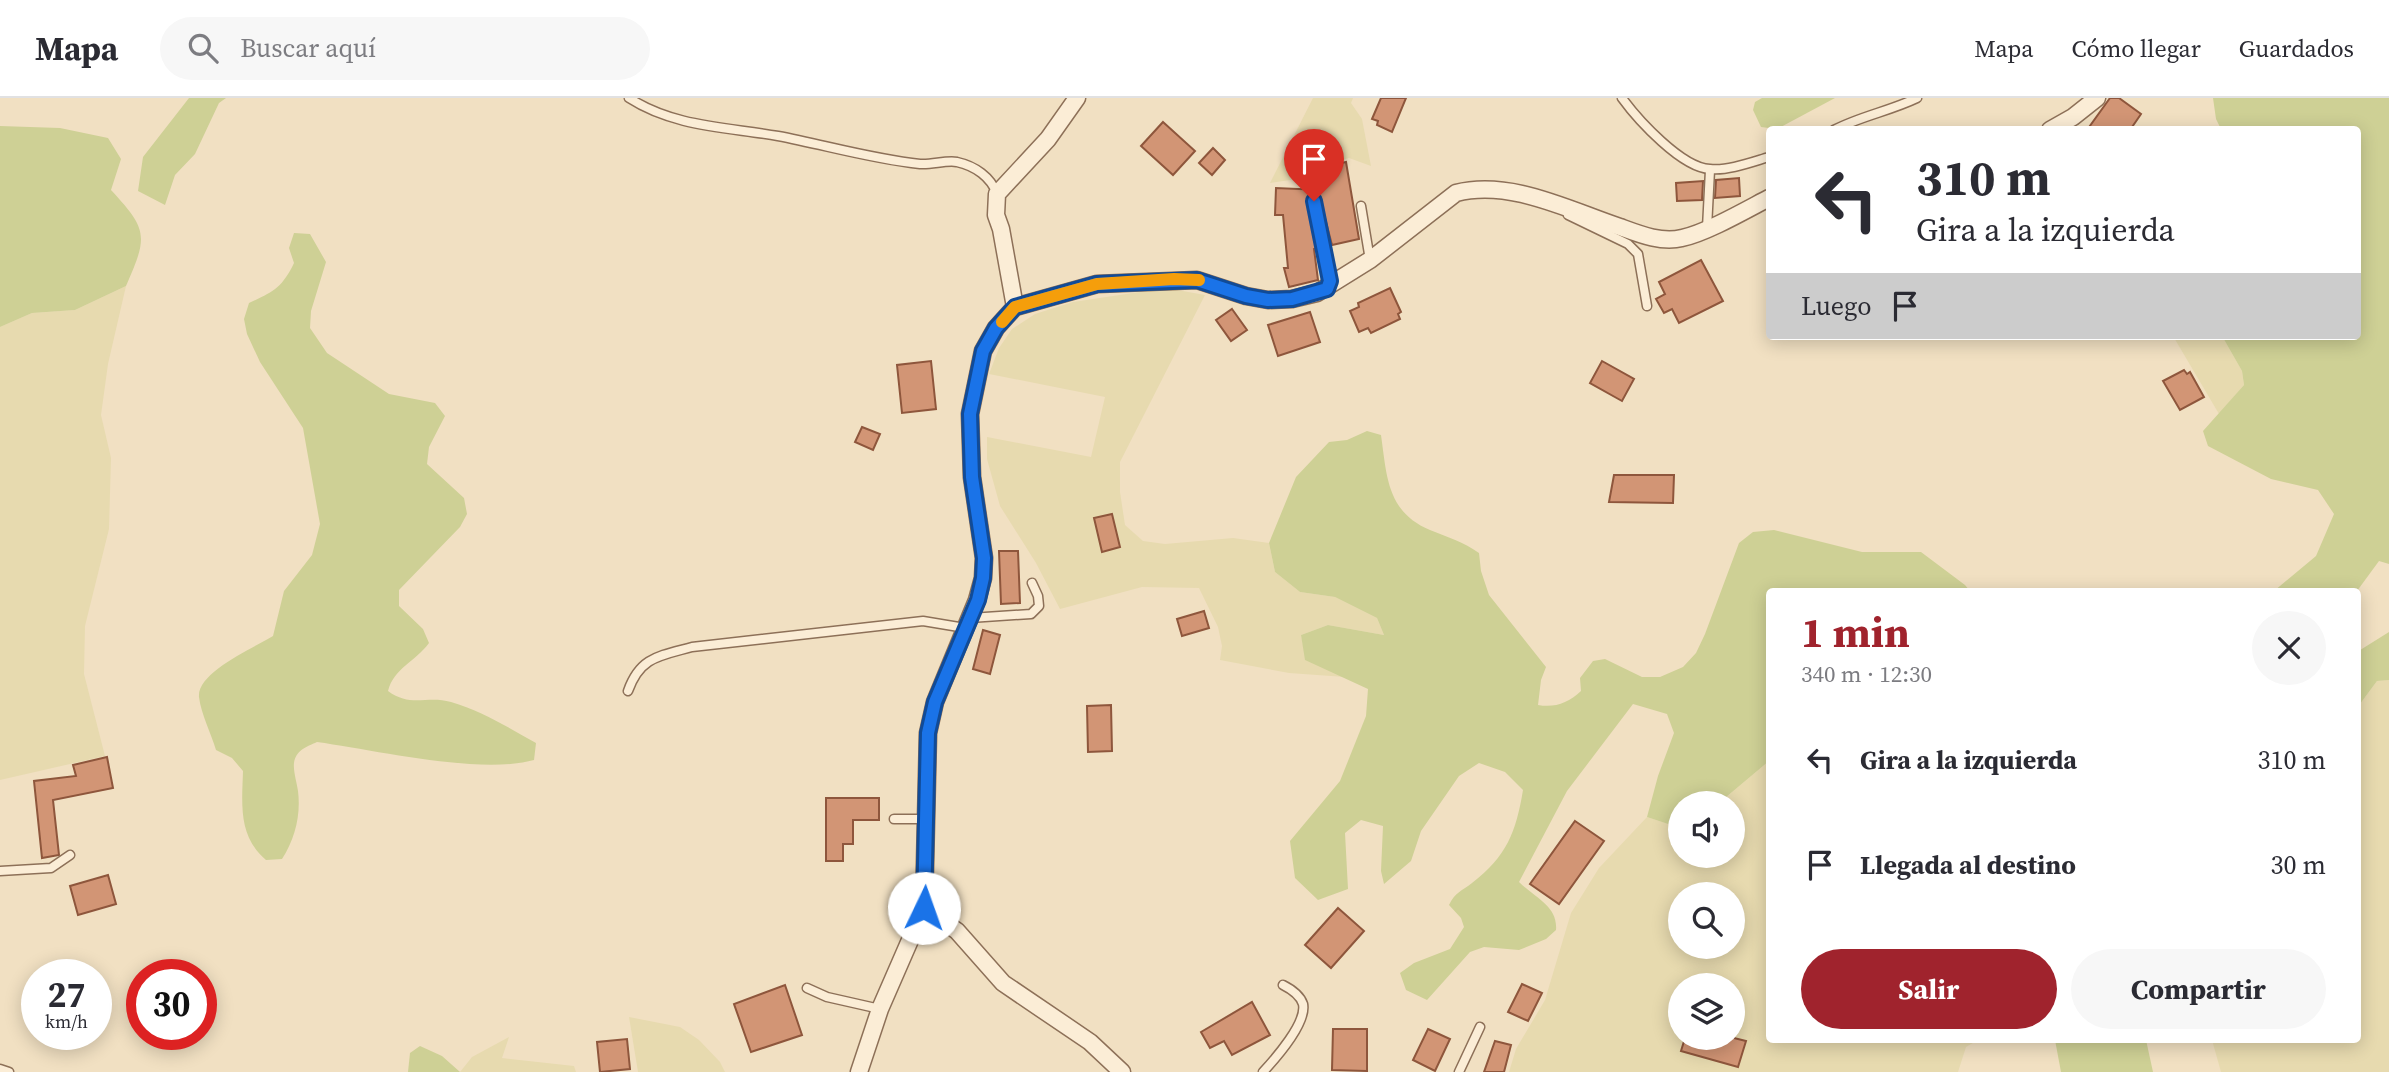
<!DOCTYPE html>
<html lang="es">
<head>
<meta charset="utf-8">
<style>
	body { margin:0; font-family:"Source Serif 4",serif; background:#f7f7f7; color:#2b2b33; height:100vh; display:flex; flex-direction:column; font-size:26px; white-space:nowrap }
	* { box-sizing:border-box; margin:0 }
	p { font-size:23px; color:#7c7c81 }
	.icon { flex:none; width:38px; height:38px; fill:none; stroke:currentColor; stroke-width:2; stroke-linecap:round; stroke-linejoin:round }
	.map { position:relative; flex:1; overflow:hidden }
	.details { position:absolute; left:1766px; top:490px; width:595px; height:455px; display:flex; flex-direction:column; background:#fff; border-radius:7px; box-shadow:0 4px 18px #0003 }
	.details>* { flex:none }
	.top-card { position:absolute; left:1766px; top:28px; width:595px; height:214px; border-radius:7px; box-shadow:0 4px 18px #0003; background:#fff; color:#2b2b33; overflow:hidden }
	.tools { position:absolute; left:1668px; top:693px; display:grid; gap:14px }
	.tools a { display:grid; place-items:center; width:77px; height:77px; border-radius:50%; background:#fff; box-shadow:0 4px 18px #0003; font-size:35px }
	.speed { position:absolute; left:21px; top:861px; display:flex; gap:14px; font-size:35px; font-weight:700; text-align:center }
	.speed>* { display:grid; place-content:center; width:91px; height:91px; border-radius:50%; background:#fff; box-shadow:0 4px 18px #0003; line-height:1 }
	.speed small { font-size:18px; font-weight:400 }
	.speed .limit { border:10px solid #d22; background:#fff; color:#111 }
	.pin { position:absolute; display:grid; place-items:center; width:60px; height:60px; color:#fff; margin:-72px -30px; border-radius:50% 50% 50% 0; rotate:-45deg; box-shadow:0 0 7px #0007 }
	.pin .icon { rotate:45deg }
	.me { position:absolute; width:77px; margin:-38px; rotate:3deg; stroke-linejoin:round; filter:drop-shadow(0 0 5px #0008) }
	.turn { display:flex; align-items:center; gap:24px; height:147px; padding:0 35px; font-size:32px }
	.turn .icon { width:91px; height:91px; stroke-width:2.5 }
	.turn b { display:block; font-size:49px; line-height:60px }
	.then { display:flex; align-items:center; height:66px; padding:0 35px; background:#0003; gap:14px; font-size:26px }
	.round { display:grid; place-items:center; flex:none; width:74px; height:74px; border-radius:37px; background:#f7f7f7 }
	.overview { display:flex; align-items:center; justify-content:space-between; height:119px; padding:0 35px }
	h1 { font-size:42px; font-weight:700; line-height:52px; color:#a0232d }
	.action { display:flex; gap:14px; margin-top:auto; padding:14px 35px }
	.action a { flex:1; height:80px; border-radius:42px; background:#a0232d; color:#fff; font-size:28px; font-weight:700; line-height:80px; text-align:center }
	.action a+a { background:#f7f7f7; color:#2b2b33 }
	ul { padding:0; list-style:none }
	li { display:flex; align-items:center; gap:21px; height:105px; padding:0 35px }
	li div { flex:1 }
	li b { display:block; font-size:26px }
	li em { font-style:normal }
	header { display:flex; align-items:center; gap:42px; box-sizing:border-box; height:98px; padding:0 35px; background:#fff; border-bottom:2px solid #e1e1e2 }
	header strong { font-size:33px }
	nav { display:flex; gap:38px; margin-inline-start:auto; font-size:24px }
	.search { width:490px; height:63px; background:#f7f7f7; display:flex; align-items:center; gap:18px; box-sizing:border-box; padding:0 24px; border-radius:38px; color:#7c7c81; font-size:26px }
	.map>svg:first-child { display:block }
</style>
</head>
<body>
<header>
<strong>Mapa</strong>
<div class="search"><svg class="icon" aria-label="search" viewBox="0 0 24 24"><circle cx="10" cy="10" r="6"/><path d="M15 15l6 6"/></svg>Buscar aquí</div>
<nav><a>Mapa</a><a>Cómo llegar</a><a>Guardados</a></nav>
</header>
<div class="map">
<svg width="2389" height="974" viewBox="0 0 2389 974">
	<rect width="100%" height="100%" fill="#f1e0c2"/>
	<g fill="#e7daaf" fill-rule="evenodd">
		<path d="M1313,0H1353L1351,5L1362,21L1371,68L1349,60L1318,69L1317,78L1270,85Z"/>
		<path d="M126,188L108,266L101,317L111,360L109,431L85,528L84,576L105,658L0,682V229L32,215L75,212Z"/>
		<path d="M1166,190L1205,197L1120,364V394L1125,427L1143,443L1165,446L1233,440L1269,445L1275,474L1300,494L1335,499L1377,520L1384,537L1328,527L1301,537L1306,562L1345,579L1289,575L1220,562L1222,548L1218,529L1199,490L1142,489L1060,511L1036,465L1000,408L987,361V339L1091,359L1105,299L989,276L999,250L1012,231L1035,216L1073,204Z"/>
		<path d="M2173,238H2222L2242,273L2244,287L2219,316Z"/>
		<path d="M2389,582V974H2221L2212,942H2357V610L2377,583Z"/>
		<path d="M1769,663V942H1978L1966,949L1958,974H1509L1516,951L1545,902L1571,815L1599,770L1647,719L1668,726L1680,722V758H1732V705H1719ZM1680,796H1732V849H1680ZM1680,887H1732V940H1680Z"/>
		<path d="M629,919L680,929L699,942L720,964L725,974H638Z"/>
		<path d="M509,939L502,960L574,968L576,974H460L472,959Z"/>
	</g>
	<g fill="#ced095">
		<path d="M189,0H226L219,5L195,56L175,77L165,107L138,93L143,59Z"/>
		<path d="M1762,0H1835L1777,31L1761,29L1753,12L1755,4Z"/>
		<path d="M2213,0H2389V466L2379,463L2357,493H2274L2316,458L2334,416L2318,392L2271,381L2208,348L2203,333L2244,287L2242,273L2222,238H2357V32L2221,31L2216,21Z"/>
		<path d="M0,28L60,30L108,40L121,61L111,92C148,132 148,138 126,188L75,212L32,215L0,229Z"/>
		<path d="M294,135L310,136L326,164L311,213L310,230L327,255L389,296L435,305L445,318L429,349L427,366L464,400L467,416L460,429L399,492V508L423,531L429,545C415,564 394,570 388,593C411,610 427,597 451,604C482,613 509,630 536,645L534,662C480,677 375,652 317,644C306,649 296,652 294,665C293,673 297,685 298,693C301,717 295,741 282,761L266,762C238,738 242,707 243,673L232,660L216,652C211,635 201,616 199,599C197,574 254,550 273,538L284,493L312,457L320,426L303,330L260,264L247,236L244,221L249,205C273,194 282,190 294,165L289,150Z"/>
		<path d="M1367,333L1381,337C1387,379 1387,414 1430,432C1447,439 1464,444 1479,455L1481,473L1489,497L1546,569L1541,582L1538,607C1555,610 1568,605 1581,593L1580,580L1593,563L1605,561L1642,579H1660L1683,569L1696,555L1705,536L1739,445L1753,434L1774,432L1862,454H1921L1965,487L1970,493L1769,494V663L1719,705H1680V722L1668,726L1647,719L1658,678L1674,635L1667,616L1633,606L1567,693L1519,784C1535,800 1558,808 1556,832L1546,841L1519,852L1484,849L1470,854L1427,902L1406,892L1400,875L1414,865L1450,851L1464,829L1461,820L1449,807C1455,794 1462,793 1472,785C1507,758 1516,734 1523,692L1505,674L1479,665L1459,678L1421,733L1411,763L1384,786L1381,773L1383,728L1361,722L1345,735L1348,791L1318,802L1295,780L1290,743L1340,683L1366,618L1368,591L1305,562L1301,537L1328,527L1384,537L1377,520L1335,499L1300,494L1275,474L1269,445L1296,379L1329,344L1347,342Z"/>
		<path d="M2389,534V582L2377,583L2357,610V554Z"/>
		<path d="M2055,942H2146L2153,974H2061Z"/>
		<path d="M420,948L442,958L460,974H408L410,955Z"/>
	</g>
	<g fill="#d29575" stroke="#8e563c" stroke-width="2">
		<path d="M1381,0H1406L1392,34L1377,27L1378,23L1372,21Z"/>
		<path d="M2110,0H2119L2141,16L2130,32H2087Z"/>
		<path d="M1163,24L1195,53L1173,77L1141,48Z"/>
		<path d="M1213,50L1225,62L1212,77L1199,65Z"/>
		<path d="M1346,64L1359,141L1332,147L1320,101L1316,97L1310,98L1308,105L1319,150L1314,151L1318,182L1289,189L1284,170H1288L1283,117H1275L1276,90L1321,92L1320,86L1323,85L1320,70Z"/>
		<path d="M1739,80L1740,98L1715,100L1716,82Z"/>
		<path d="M1703,83L1702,102L1677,103L1676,85Z"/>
		<path d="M1701,162L1723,203L1679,225L1672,211L1664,215L1656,201L1665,196L1659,184Z"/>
		<path d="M1390,190L1401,214L1398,216L1400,221L1371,235L1368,230L1359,234L1350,213L1359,209L1358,205Z"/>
		<path d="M1232,211L1247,232L1231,243L1216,222Z"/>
		<path d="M1310,214L1320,244L1278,258L1268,227Z"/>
		<path d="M931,263L936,311L902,315L897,267Z"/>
		<path d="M1602,263L1634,281L1622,303L1590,285Z"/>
		<path d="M2184,272L2187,276L2190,274L2204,299L2180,312L2163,283Z"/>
		<path d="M862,329L880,336L873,352L855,344Z"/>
		<path d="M1614,377H1674L1673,405L1609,404Z"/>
		<path d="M1112,416L1120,449L1102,454L1094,420Z"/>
		<path d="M999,453H1018L1020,505L1001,506Z"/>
		<path d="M1204,513L1209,530L1182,538L1177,521Z"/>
		<path d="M983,532L1000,537L990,576L973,571Z"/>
		<path d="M1111,607L1112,653L1088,654L1087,608Z"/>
		<path d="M107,659L113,690L53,702L59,757L42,760L34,683L76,678L73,667Z"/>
		<path d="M826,700H879V722H853V746H843V763H826Z"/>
		<path d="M1575,723L1604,743L1559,806L1530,786Z"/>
		<path d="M108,777L116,806L78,817L70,788Z"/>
		<path d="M1338,810L1364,833L1331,870L1305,847Z"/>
		<path d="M1522,886L1542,895L1528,923L1508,914Z"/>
		<path d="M785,887L802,937L751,954L734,906Z"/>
		<path d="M1252,904L1270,937L1232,957L1224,943L1210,950L1201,934Z"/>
		<path d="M1333,931H1367V973L1332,972Z"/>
		<path d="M1428,931L1450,941L1435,973L1413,962Z"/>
		<path d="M1685,940H1734L1746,943L1738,969L1681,953Z"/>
		<path d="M627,941L630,971L600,974L597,944Z"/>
		<path d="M1495,943L1511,947L1504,974H1484Z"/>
	</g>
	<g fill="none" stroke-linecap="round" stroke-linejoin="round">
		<defs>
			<g id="service">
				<path d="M629,0C674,29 726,29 778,38C825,47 872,61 920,66C932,67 946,62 957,64C975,68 991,79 997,96"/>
				<path d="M1622,0C1638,22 1682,70 1710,71C1728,73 1752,64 1769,59"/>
				<path d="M1834,32C1861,18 1890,13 1917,0"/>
				<path d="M1314,103C1319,122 1335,171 1328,188"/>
				<path d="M1361,108L1370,162"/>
				<path d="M1568,117L1628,146L1638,156L1647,208"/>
				<path d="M1707,130L1710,72"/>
				<path d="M970,520L1031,516L1039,508L1038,498L1032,485"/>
				<path d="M628,593C640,559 659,558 692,549L923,523L965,530"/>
				<path d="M894,721H926"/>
				<path d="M0,773L51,770L70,757"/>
				<path d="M807,890L827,899L880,911"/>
				<path d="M0,971L9,974"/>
				<path d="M1263,974C1275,961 1307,925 1303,906C1300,897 1291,891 1283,887"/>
				<path d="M1459,974L1480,929"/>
			</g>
			<g id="minor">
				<path d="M2050,32L2073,19L2097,0"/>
				<path d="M1015,209L1001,131L996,117L997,96L1048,41L1077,0"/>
				<path d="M924,810L957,833L1003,885L1090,944L1122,974"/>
				<path d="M859,974L880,911L924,810L928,635L935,604L977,502L983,480L984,460L972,379L970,316L983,253L996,230L1015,209L1097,186L1197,182L1246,198L1268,202L1292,201L1317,195L1370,162L1456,95C1510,81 1569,112 1620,129C1639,136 1661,145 1682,140C1706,135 1746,112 1769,100"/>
			</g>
		</defs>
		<use href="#service" stroke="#8d7058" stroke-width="11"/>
		<use href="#minor" stroke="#8d7058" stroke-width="19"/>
		<use href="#service" stroke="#fbedd6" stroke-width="8"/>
		<use href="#minor" stroke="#fbedd6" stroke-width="16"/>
	</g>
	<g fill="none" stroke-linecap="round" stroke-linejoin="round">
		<defs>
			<path id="route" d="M924,810L928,635L935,604L978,502L983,480L984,460L972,379L970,316L983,253L996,230L1015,209L1097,186L1197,182L1246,198L1268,202L1292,201L1327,191L1330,183L1314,103"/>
		</defs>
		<use href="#route" stroke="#114b97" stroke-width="18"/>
		<use href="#route" stroke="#1a73e8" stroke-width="12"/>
		<path stroke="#f59e0b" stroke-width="12" d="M1002,224L1015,209L1097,186L1174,181L1199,182"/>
	</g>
</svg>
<div class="tools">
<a><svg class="icon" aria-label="sound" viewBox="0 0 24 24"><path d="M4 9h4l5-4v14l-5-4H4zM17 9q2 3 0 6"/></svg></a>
<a><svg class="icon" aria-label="search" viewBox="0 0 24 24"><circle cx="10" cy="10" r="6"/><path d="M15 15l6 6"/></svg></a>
<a><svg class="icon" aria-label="layers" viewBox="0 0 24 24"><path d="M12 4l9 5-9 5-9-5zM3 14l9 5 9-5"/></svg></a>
</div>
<div class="speed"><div>27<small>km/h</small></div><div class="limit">30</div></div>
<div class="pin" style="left:1314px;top:103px;background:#d93025"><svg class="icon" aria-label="arrive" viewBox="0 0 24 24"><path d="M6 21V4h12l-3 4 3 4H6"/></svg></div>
<svg class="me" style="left:924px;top:810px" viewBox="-20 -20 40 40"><circle r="19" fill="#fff"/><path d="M0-13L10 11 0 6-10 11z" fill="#1a73e8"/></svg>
<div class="top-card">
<div class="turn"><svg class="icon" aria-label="left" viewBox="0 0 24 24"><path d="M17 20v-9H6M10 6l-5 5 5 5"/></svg><div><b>310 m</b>Gira a la izquierda</div></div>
<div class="then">Luego<svg class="icon" aria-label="arrive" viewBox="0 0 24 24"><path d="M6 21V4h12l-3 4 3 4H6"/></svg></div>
</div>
<section class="details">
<div class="overview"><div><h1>1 min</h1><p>340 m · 12:30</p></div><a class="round"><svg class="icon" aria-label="close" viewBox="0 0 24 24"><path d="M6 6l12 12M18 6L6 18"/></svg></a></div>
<ul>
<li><svg class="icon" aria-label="left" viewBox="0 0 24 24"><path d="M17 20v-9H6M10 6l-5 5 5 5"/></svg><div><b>Gira a la izquierda</b></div><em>310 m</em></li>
<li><svg class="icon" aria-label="arrive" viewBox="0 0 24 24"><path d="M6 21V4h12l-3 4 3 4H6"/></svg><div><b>Llegada al destino</b></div><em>30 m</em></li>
</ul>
<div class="action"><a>Salir</a><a>Compartir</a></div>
</section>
</div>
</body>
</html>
